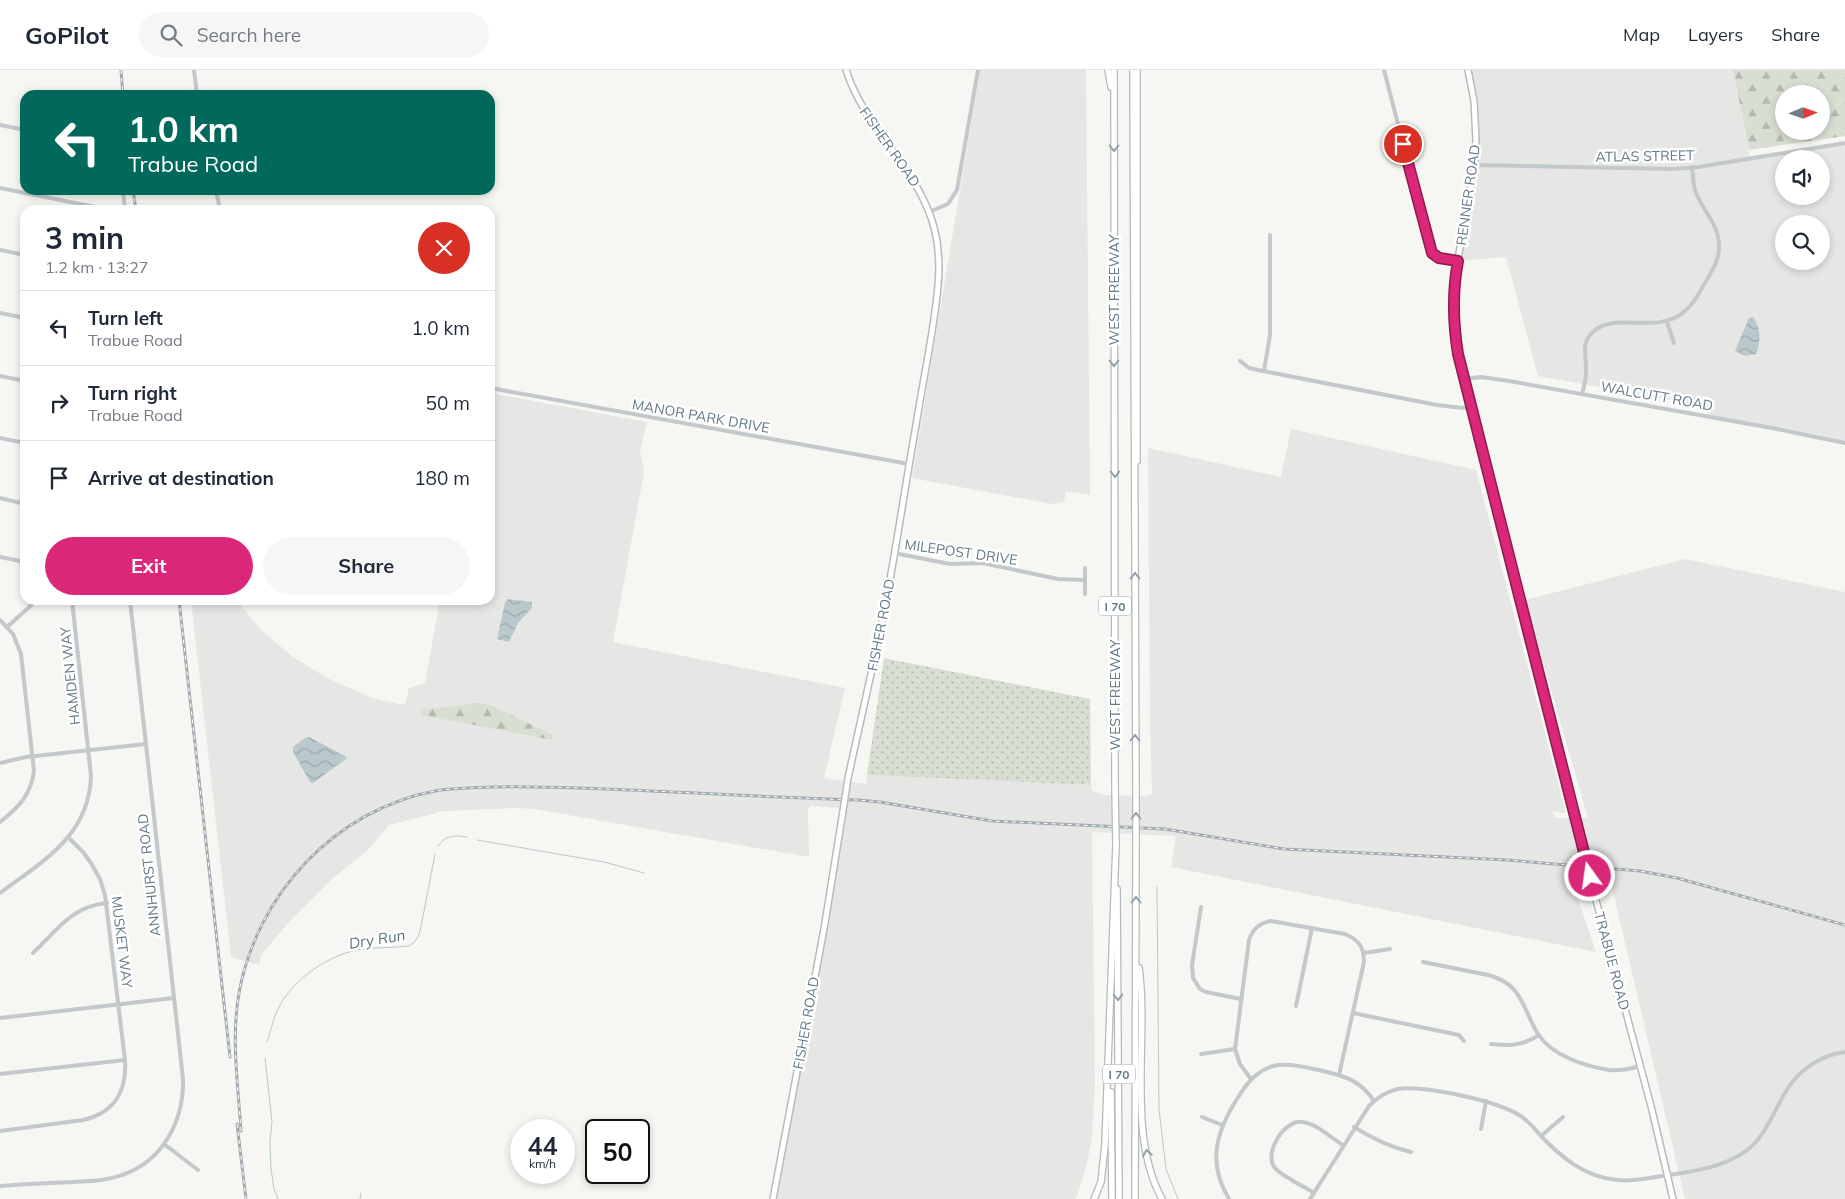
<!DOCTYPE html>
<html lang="en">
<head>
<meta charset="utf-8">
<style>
	body { margin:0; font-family:Mulish,sans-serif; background:#f6f6f7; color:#1f2937; height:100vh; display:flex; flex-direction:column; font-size:19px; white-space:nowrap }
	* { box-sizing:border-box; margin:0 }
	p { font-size:16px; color:#747a83 }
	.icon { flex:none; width:28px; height:28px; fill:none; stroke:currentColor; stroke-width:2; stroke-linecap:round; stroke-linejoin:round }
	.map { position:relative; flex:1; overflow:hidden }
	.sheet { position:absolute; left:20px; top:135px; width:475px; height:400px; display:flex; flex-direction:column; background:#fff; border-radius:15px; box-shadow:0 2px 8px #0003 }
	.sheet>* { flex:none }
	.banner { position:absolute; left:20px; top:20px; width:475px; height:105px; border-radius:15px; box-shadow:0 2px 8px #0003; background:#00695c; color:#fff; overflow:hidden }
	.needle { width:32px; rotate:88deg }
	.fabs { position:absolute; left:1775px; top:15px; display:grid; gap:10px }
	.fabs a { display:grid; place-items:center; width:55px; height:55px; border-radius:50%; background:#fff; box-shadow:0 2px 8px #0003; font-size:25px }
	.speed { position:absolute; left:510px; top:1049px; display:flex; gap:10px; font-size:25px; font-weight:700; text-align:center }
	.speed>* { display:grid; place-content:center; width:65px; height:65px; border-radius:50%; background:#fff; box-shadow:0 2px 8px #0003; line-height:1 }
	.speed small { font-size:12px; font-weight:400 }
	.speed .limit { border:2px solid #111; border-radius:8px; background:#fff; color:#111 }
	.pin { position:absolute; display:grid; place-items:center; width:42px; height:42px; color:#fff; margin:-21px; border:2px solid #fff; border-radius:50%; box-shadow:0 1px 5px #0007 }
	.me { position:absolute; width:55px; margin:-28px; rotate:346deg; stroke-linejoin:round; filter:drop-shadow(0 0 4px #0008) }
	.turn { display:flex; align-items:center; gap:18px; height:105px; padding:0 25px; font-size:22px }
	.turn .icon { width:65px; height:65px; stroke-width:2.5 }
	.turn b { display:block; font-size:35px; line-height:42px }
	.round { display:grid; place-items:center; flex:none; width:52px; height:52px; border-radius:26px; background:#f6f6f7 }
	.headline { display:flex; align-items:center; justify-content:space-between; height:85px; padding:0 25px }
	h1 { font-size:30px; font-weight:700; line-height:38px }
	.primary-button { display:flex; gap:10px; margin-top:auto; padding:10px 25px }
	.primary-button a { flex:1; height:58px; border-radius:30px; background:#db2777; color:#fff; font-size:20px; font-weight:700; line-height:58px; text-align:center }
	.primary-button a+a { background:#f6f6f7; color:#1f2937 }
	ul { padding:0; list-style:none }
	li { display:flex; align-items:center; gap:15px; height:75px; padding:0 25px; border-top:1px solid #e0e1e3 }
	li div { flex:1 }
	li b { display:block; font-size:19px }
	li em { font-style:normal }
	header { display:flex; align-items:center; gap:30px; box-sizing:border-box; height:70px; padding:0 25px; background:#fff; border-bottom:1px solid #e0e1e3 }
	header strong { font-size:24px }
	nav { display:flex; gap:28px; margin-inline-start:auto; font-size:18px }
	.search { width:350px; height:45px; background:#f6f6f7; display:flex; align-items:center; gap:12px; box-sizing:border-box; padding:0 18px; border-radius:28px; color:#747a83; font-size:19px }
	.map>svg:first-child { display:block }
</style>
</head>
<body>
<header>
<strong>GoPilot</strong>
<div class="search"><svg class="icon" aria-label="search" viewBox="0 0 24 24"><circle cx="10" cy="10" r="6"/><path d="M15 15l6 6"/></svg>Search here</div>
<nav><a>Map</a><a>Layers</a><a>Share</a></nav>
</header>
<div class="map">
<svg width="1845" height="1129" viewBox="0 0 1845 1129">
	<defs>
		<pattern id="grass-dots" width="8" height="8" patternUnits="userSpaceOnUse" patternTransform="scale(1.25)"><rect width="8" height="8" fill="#d8ded2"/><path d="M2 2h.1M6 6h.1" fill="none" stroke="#b3b9b0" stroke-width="1.8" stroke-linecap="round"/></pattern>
		<pattern id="forest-firs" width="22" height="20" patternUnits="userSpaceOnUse" patternTransform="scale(1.25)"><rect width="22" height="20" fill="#d8ded2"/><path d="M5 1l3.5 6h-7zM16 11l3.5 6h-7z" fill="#b3b9b0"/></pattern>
		<pattern id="water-waves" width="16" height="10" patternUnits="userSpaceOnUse" patternTransform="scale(1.25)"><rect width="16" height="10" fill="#b9c9cb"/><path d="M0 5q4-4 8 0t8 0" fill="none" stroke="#9aa8aa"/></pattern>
	</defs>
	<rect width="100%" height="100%" fill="#f6f6f2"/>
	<g fill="#e6e7e5" fill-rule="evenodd">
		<path d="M980,0H1086L1090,425L1066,421L1064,432L1052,434L912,408Z"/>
		<path d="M1468,0H1733L1750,88L1845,73V373L1706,346L1709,337L1538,306L1506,187L1458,191L1465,152L1476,70ZM1784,89H1821V126H1784ZM1784,154H1821V191H1784Z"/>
		<path d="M490,323L647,352L640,381L644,402L613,572L845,618L824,708L866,714L867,705L1091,715L1092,721L1104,725L1144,726L1153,724H1152L1150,649L1148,378L1281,407L1291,359L1476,400L1566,743L1549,741L1554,744L1556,748H1588L1525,530L1685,489L1845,522V1129H1685L1612,817L1575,820L1596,882L1171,797L1176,766L1092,762L1095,1012L1092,1069L1085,1101L1076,1129H773L843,738L810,736L808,740L809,787L534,739L517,738L444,741L389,755L369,779L331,810L290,851L261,885L259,895L231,887L191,530H236L261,560L292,586L327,608L372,628L405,635L409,618L425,613L440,530H490Z"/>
	</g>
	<path fill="url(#grass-dots)" d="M884,588L1090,629L1091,715L867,705Z"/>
	<g fill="url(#forest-firs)" fill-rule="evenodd">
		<path d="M1733,0H1845V66L1749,80ZM1784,24H1821V61H1784Z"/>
		<path d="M480,633L493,636L552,665V670L421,645L422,640Z"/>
	</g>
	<g fill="url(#water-waves)">
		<path d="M1753,247C1761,257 1761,272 1756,284L1745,286L1735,281L1749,248Z"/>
		<path d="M508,529L532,532V538L518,553L509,572L497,569L505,533Z"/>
		<path d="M309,667L345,686L347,688L313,713L310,712L293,682V677L305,668Z"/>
	</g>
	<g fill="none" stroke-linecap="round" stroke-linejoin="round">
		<g stroke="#b9c9cb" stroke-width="1">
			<path d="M477,770L604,792L644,803"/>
			<path d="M438,776C445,765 455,765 467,767"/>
			<path d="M1157,817L1159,1039L1166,1099L1178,1129"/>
			<path d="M267,972C271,961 273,949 278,939C292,909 331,883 363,879C378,877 394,878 409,876C417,871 419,866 421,857L435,784"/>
			<path d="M265,988L272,1052L270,1072L271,1099L274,1119L278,1129"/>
			<path d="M360,1129L361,1123"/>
		</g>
		<defs>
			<g id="major">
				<path d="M846,0C866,62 919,97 935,161C943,195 937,228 932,262C927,293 921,324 916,355C905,417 896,480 884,542C873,597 860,653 848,708"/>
				<path d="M1468,0L1474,31L1476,70L1474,100L1456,200L1454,247L1456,271L1479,372L1572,737"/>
				<path d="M1594,823L1651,1036L1673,1129"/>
				<path d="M773,1129L824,859L843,741"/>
			</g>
			<g id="highway">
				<path d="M1108,0L1111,17"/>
				<path d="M1114,0L1115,717"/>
				<path d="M1133,0L1136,717"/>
				<path d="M1137,0V391"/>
				<path d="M1117,819L1119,1129"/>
				<path d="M1139,898C1149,970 1126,1063 1162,1129"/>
				<path d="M1111,1022L1112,1129"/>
				<path d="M1094,1129L1101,1112L1105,1075L1116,774"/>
				<path d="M1135,1129L1136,775"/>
			</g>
		</defs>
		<use href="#major" stroke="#b6bbbe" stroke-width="8"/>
		<use href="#highway" stroke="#b5babc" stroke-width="8"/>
		<g stroke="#c3c8cb" stroke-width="4">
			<path d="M194,0L197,25"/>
			<path d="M1384,0L1430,178C1435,190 1446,190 1458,191"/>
			<path d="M0,55L25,60"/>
			<path d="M1474,95L1673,99L1698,97L1845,73"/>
			<path d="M0,118L110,140"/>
			<path d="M123,120L125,140"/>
			<path d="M216,120L220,140"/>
			<path d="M929,142L948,134L957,120L978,0"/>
			<path d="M0,180L25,185"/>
			<path d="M0,243L25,248"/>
			<path d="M1667,252L1674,273"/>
			<path d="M1240,291L1249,298L1258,300L1437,335L1463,338L1470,337"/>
			<path d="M1264,301L1270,265V165"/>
			<path d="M0,306L25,311"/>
			<path d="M1464,309L1481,307L1509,311L1772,358L1845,373"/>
			<path d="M490,318L909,394"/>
			<path d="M1582,324C1584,317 1586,309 1586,302C1587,289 1581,276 1590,265C1612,238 1656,267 1685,241C1694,234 1699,223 1705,213C1712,201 1720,189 1719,175C1719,154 1701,139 1695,120C1693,113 1693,104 1692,97"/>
			<path d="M0,368L25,373"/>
			<path d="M0,428L25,434"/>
			<path d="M894,483L950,494L982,493L1058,509L1085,510"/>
			<path d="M0,487L25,492"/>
			<path d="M1085,498V524"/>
			<path d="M0,550L13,564L21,584L34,701C31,725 18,738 0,752"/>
			<path d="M7,557L37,530"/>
			<path d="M0,693L26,687L146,674"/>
			<path d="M0,823C43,791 89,766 91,706L72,530"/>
			<path d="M1201,837L1192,895L1193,908L1200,919L1206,922L1241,929"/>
			<path d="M33,883C57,860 72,836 107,833"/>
			<path d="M1364,883L1390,879"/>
			<path d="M1423,892L1488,905C1523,914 1522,938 1538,964C1552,986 1585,996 1609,1000C1619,1001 1630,999 1640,996"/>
			<path d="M1296,936L1312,858"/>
			<path d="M1353,943L1459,965L1464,971"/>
			<path d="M0,948L174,928"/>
			<path d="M1491,974C1510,976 1522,976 1539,965"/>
			<path d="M1201,984L1235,979"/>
			<path d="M0,1004L125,990"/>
			<path d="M1251,1009L1240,994L1235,979L1249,870C1253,859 1259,853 1271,851L1345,864C1359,870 1364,877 1364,892L1339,1005"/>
			<path d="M1202,1047L1222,1055"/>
			<path d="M1354,1057C1373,1069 1390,1077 1411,1082"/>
			<path d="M1481,1059L1486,1031"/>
			<path d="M0,1061L83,1050C115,1043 127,1020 125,990L105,825L100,809L91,793L83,782L69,768"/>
			<path d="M1541,1066L1563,1047"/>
			<path d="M164,1074L198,1100"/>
			<path d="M0,1116C24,1114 48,1113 73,1112C89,1111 106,1111 122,1105C163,1091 184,1051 183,1009L130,530"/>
			<path d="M1313,1122C1303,1116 1281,1106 1274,1097C1264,1081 1285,1049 1303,1052C1317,1054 1331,1068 1343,1075"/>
			<path d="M1229,1129C1207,1093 1216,1062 1237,1029C1246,1014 1256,1001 1273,996C1289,992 1307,998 1323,1001C1345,1006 1361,1011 1374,1031"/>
			<path d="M1310,1129L1369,1036C1377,1028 1388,1021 1398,1019C1424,1015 1497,1031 1519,1045C1528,1050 1534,1058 1541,1066C1562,1088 1585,1107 1617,1110C1632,1112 1647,1108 1662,1106C1694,1101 1733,1097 1756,1072C1769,1057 1775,1039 1785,1023C1797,1001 1820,985 1845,982"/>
		</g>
		<use href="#major" stroke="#fff" stroke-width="5"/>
		<use href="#highway" stroke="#fff" stroke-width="5.5"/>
		<defs>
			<g id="rail">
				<path d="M121,0L123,25"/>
				<path d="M133,120L136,140"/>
				<path d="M179,530L230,987"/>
				<path d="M237,1054L246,1129"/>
				<path d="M241,1061C238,1015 231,968 239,923C257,824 335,740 435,721C453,718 472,718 491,717C537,716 583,718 629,720C705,723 782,728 858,730L880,732L992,751L1165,759L1284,779L1507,790L1640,801L1677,808L1845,855"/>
			</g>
		</defs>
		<use href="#rail" stroke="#a3abb0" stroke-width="3"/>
		<use href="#rail" stroke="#fff" stroke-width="1" stroke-dasharray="4" stroke-linecap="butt"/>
		<defs>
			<g id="major-bridge">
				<path d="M1572,737L1594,823"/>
				<path d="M843,741L848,708"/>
			</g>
			<g id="highway-bridge">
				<path d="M1115,717L1116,774"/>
				<path d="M1136,775V717"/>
			</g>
		</defs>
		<use href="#major-bridge" stroke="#b6bbbe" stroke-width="8" stroke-linecap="butt"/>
		<use href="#highway-bridge" stroke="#b5babc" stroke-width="8" stroke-linecap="butt"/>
		<use href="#major-bridge" stroke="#fff" stroke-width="5"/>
		<use href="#highway-bridge" stroke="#fff" stroke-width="5.5"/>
	</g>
	<defs><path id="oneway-chevron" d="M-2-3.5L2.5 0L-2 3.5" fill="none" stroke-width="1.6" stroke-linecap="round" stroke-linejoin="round" transform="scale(1.25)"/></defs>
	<g stroke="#91a2aa">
		<use href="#oneway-chevron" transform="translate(1114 78) rotate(90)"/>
		<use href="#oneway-chevron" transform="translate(1114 293) rotate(90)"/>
		<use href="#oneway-chevron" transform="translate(1115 404) rotate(90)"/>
		<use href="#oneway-chevron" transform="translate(1135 506) rotate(-90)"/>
		<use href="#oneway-chevron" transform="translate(1135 668) rotate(-90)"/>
		<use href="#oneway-chevron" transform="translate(1136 746) rotate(-90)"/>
		<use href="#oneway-chevron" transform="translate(1136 830) rotate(-90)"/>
		<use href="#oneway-chevron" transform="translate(1118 927) rotate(90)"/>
		<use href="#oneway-chevron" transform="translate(1147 1083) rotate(-100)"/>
	</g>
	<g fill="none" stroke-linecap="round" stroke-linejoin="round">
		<defs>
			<path id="route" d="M1403,74L1432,183L1439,188L1458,191C1452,223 1453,253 1458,284L1590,806"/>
		</defs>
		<use href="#route" stroke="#8e194d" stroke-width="12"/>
		<use href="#route" stroke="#db2777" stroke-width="9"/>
	</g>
	<g text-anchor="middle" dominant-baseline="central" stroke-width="5" stroke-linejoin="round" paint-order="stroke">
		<g fill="#fff" stroke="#91a2aa" stroke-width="1">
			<rect x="1099" y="526.5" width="32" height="19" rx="4"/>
			<rect x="1103" y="994.5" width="32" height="19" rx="4"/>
		</g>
		<g font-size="12" font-weight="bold" fill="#627a86">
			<text x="1115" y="536">I 70</text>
			<text x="1119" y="1004">I 70</text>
		</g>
		<g font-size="14" fill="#627a86" stroke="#fff">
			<text transform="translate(890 77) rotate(55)">FISHER ROAD</text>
			<text transform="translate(1645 86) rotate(-1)">ATLAS STREET</text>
			<text transform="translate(1468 125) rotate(-82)">RENNER ROAD</text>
			<text transform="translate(1114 220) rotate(-90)">WEST FREEWAY</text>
			<text transform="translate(1657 326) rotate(10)">WALCUTT ROAD</text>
			<text transform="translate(701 346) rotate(10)">MANOR PARK DRIVE</text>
			<text transform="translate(961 482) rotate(8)">MILEPOST DRIVE</text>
			<text transform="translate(881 555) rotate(-79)">FISHER ROAD</text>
			<text transform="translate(70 606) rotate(-96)">HAMDEN WAY</text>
			<text transform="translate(1115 625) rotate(-90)">WEST FREEWAY</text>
			<text transform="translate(149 805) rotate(-96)">ANNHURST ROAD</text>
			<text transform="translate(122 872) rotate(83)">MUSKET WAY</text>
			<text transform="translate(1612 891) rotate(75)">TRABUE ROAD</text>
			<text transform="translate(806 953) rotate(-80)">FISHER ROAD</text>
		</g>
		<g font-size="15" font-style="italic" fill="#59767c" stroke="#fff">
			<text transform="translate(377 869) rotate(-9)">Dry Run</text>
		</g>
	</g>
</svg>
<div class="fabs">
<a><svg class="needle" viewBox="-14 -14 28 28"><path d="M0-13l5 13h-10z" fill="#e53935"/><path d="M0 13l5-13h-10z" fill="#747a83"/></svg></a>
<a><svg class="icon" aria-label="sound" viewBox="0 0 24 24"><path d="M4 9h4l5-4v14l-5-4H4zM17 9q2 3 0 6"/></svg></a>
<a><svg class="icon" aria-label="search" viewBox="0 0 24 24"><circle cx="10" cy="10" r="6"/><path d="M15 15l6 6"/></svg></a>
</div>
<div class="speed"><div>44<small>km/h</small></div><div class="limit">50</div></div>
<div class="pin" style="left:1403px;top:74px;background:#d93025"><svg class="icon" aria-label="arrive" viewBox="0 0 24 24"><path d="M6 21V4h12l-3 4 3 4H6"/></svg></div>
<svg class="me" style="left:1590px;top:806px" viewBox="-20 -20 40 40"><circle r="17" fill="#db2777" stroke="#fff" stroke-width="3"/><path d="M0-11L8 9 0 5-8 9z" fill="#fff"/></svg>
<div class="banner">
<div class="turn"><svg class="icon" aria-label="left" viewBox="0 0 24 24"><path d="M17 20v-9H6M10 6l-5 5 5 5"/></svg><div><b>1.0 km</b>Trabue Road</div></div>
</div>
<section class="sheet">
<div class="headline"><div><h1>3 min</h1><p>1.2 km · 13:27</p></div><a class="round" style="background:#d93025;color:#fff"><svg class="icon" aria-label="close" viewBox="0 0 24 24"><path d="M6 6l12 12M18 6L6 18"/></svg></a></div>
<ul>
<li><svg class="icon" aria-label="left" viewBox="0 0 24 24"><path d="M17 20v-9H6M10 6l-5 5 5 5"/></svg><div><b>Turn left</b><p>Trabue Road</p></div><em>1.0 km</em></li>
<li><svg class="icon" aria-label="right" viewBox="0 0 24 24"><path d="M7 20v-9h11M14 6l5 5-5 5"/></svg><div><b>Turn right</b><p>Trabue Road</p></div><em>50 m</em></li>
<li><svg class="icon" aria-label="arrive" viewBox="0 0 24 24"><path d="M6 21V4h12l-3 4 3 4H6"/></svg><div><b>Arrive at destination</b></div><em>180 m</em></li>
</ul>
<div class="primary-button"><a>Exit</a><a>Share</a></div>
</section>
</div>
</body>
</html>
